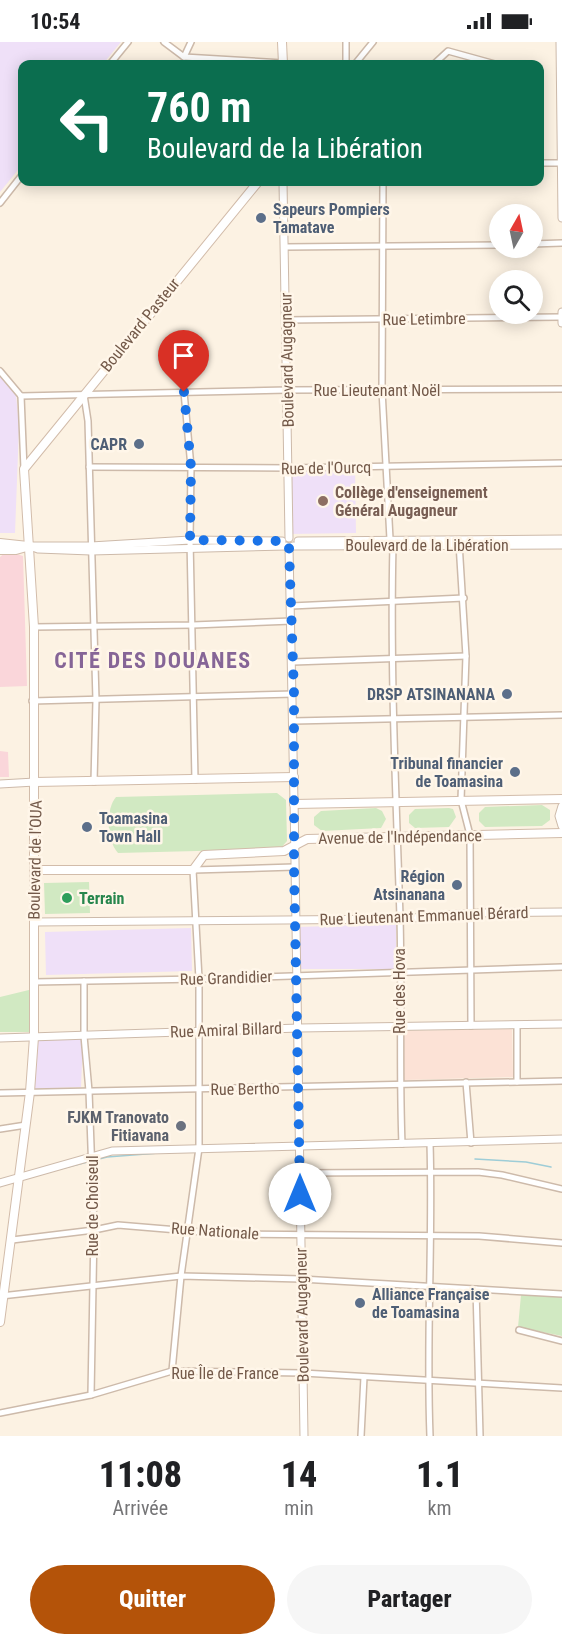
<!DOCTYPE html>
<html lang="fr">
<head>
<meta charset="utf-8">
<style>
	body { margin:0; font-family:"Roboto Condensed",sans-serif; background:#f6f6f6; color:#202124; height:100vh; display:flex; flex-direction:column; font-size:22px; white-space:nowrap }
	* { box-sizing:border-box; margin:0 }
	p { font-size:20px; color:#757577 }
	.icon { flex:none; width:33px; height:33px; fill:none; stroke:currentColor; stroke-width:2; stroke-linecap:round; stroke-linejoin:round }
	.map { position:relative; height:1394px; overflow:hidden }
	.sheet { display:flex; flex-direction:column; background:#fff; flex:1 }
	.sheet>* { flex:none }
	.hud { position:absolute; left:18px; top:18px; width:526px; height:126px; border-radius:12px; box-shadow:0 3px 15px #0003; background:#0b6e4f; color:#fff; overflow:hidden }
	.needle { width:39px; rotate:9deg }
	.fabs { position:absolute; left:489px; top:162px; display:grid; gap:12px }
	.fabs a { display:grid; place-items:center; width:54px; height:54px; border-radius:50%; background:#fff; box-shadow:0 3px 15px #0003; font-size:30px }
	.pin { position:absolute; display:grid; place-items:center; width:51px; height:51px; color:#fff; margin:-62px -26px; border-radius:50% 50% 50% 0; rotate:-45deg; box-shadow:0 0 6px #0007 }
	.pin .icon { rotate:45deg }
	.me { position:absolute; width:66px; margin:-33px; rotate:0deg; stroke-linejoin:round; filter:drop-shadow(0 0 4px #0008) }
	.turn { display:flex; align-items:center; gap:21px; height:126px; padding:0 30px; font-size:27px }
	.turn .icon { width:78px; height:78px; stroke-width:2.5 }
	.turn b { display:block; font-size:42px; line-height:51px }
	.eta { display:flex; justify-content:space-evenly; align-items:center; height:102px; text-align:center }
	.eta b { font-size:36px; font-weight:800; line-height:42px }
	.button { display:flex; gap:12px; margin-top:auto; padding:12px 30px }
	.button a { flex:1; height:69px; border-radius:36px; background:#b45309; color:#fff; font-size:24px; font-weight:800; line-height:69px; text-align:center }
	.button a+a { background:#f6f6f6; color:#202124 }
	.status { display:flex; justify-content:space-between; align-items:center; height:42px; padding:0 30px; background:#fff; direction:ltr }
	.status svg { height:16px; fill:currentColor }
	.map>svg:first-child { display:block }
</style>
</head>
<body>
<div class="status"><b>10:54</b><svg viewBox="0 0 49 12"><path d="M0 12V9h3v3zM5 12V6h3v6zM10 12V3h3v9zM15 12V0h3v12zM26 1h20v11H26zM47 4h2v5h-2z"/></svg></div>
<div class="map">
<svg width="562" height="1394" viewBox="0 0 562 1394">
	<rect width="100%" height="100%" fill="#fcf2e3"/>
	<path fill="#fce2d6" d="M512,987L513,1035L404,1038L402,989Z"/>
	<g fill="#efe0f8">
		<path d="M0,0H121L103,22H22V123L0,150Z"/>
		<path d="M0,334L16,353L19,385L15,491H0Z"/>
		<path d="M288,426H355L356,491L290,492Z"/>
		<path d="M396,882V927H299L298,885Z"/>
		<path d="M191,886L192,929L46,933L45,890Z"/>
		<path d="M83,995L81,1045L27,1047L33,999Z"/>
	</g>
	<g fill="#fad6da">
		<path d="M7,509L23,514L27,644L0,645V515Z"/>
		<path d="M0,709L8,710L9,735H0Z"/>
	</g>
	<g fill="#d1e9c2">
		<path d="M277,751L286,758L287,799L280,807L118,811C107,799 105,768 116,755Z"/>
		<path d="M542,763L550,768V778L542,784L485,785L479,779V771L485,765Z"/>
		<path d="M376,766L382,769L386,777L381,786L322,789L314,783V775L321,769Z"/>
		<path d="M449,766L453,767L456,775L449,785L415,786L409,781V773L415,767Z"/>
		<path d="M89,840L90,871L45,872L44,841Z"/>
		<path d="M33,947L29,990H0V955Z"/>
		<path d="M521,1253L562,1255V1294L518,1285Z"/>
	</g>
	<g fill="none" stroke-linecap="round" stroke-linejoin="round">
		<g stroke="#9ecdd7" stroke-width="1.5">
			<path d="M475,1117L526,1120L551,1125"/>
			<path d="M60,1127L107,1115L159,1111"/>
		</g>
		<defs>
			<g id="minor">
				<path d="M164,0L184,15L283,21"/>
				<path d="M346,0V22"/>
				<path d="M184,15L191,0"/>
				<path d="M110,22L128,0"/>
				<path d="M355,22L373,0"/>
				<path d="M434,22L448,9L495,22"/>
				<path d="M540,121H562"/>
				<path d="M383,140L382,348L390,497L393,503C390,627 396,751 400,875C402,951 399,1026 402,1102"/>
				<path d="M0,161L22,133"/>
				<path d="M532,202L562,201"/>
				<path d="M285,205L500,203"/>
				<path d="M286,278L562,275"/>
				<path d="M0,329L21,354"/>
				<path d="M184,350L191,425L190,498L195,738"/>
				<path d="M84,353L88,379L96,658L94,740"/>
				<path d="M21,354L287,348L562,347"/>
				<path d="M21,354L24,427"/>
				<path d="M89,425L290,426L562,421"/>
				<path d="M459,501L466,614L461,758L470,793L471,984"/>
				<path d="M291,564L464,556"/>
				<path d="M34,585L193,583L292,579"/>
				<path d="M293,620L466,614"/>
				<path d="M32,659L294,652"/>
				<path d="M293,679L562,673"/>
				<path d="M84,939V994L89,1049L94,1188L91,1353"/>
				<path d="M34,940L199,937L562,925"/>
				<path d="M517,983V1040"/>
				<path d="M466,1040L471,1101"/>
				<path d="M0,1051L562,1039"/>
				<path d="M0,1087L26,1083"/>
				<path d="M300,1131L478,1130L502,1133L562,1147"/>
				<path d="M12,1198L94,1188L118,1183L226,1192L479,1194L562,1201"/>
				<path d="M476,1247L480,1394"/>
				<path d="M1,1254L181,1234L301,1237L562,1252"/>
				<path d="M519,1288L562,1299"/>
				<path d="M172,1329L181,1234L199,1106V937L193,828L294,825"/>
				<path d="M0,1371L91,1353L172,1329L303,1331L562,1346"/>
				<path d="M361,1394L364,1335"/>
				<path d="M430,1394C426,1296 433,1199 430,1101"/>
			</g>
			<g id="tertiary">
				<path d="M560,0L562,176"/>
				<path d="M283,140L289,496"/>
				<path d="M562,270V281"/>
				<path d="M298,499L562,497"/>
				<path d="M30,504L38,507L91,509L286,504"/>
				<path d="M32,504H91L190,498L282,499"/>
				<path d="M293,504L562,503"/>
				<path d="M289,505L294,760"/>
				<path d="M0,742L35,740"/>
				<path d="M294,756L304,1394"/>
				<path d="M562,764L559,774L562,784"/>
				<path d="M34,880L400,877L473,871L562,870"/>
				<path d="M0,996L299,986L562,982"/>
				<path d="M0,1141L112,1109L562,1097"/>
			</g>
			<g id="secondary">
				<path d="M282,0L283,22"/>
				<path d="M0,501L28,504"/>
				<path d="M0,508H16L30,504"/>
				<path d="M35,740L294,735"/>
				<path d="M294,762L562,757"/>
				<path d="M34,828H193L204,813L284,809L307,797L562,791"/>
				<path d="M0,1280L30,1050L34,995V585L24,427L258,140"/>
			</g>
		</defs>
		<use href="#minor" stroke="#cdbaaa" stroke-width="8"/>
		<use href="#tertiary" stroke="#cdbaaa" stroke-width="9"/>
		<use href="#secondary" stroke="#d2bcaa" stroke-width="10"/>
		<use href="#minor" stroke="#fff" stroke-width="5"/>
		<use href="#tertiary" stroke="#fff" stroke-width="7"/>
		<use href="#secondary" stroke="#fff" stroke-width="8"/>
	</g>
	<g fill="none" stroke-linecap="round" stroke-linejoin="round">
		<path stroke="#1a73e8" stroke-width="10" stroke-dasharray="0 18" d="M184,350L191,425L190,498L285,499L289,505L294,652V825L300,1152"/>
	</g>
	<g fill="#5c6f8a" stroke="#fff6e9" stroke-width="2">
		<circle cx="261" cy="176" r="6"/>
		<circle cx="139" cy="402" r="6"/>
		<circle cx="507" cy="652" r="6"/>
		<circle cx="515" cy="730" r="6"/>
		<circle cx="87" cy="785" r="6"/>
		<circle cx="457" cy="843" r="6"/>
		<circle cx="360" cy="1261" r="6"/>
	</g>
	<circle fill="#8d6e63" stroke="#fff6e9" stroke-width="2" cx="323" cy="459" r="6"/>
	<circle fill="#2e9e5b" stroke="#fff6e9" stroke-width="2" cx="67" cy="856" r="6"/>
	<circle fill="#6b7280" stroke="#fff6e9" stroke-width="2" cx="181" cy="1084" r="6"/>
	<g text-anchor="middle" dominant-baseline="central" stroke-width="5" stroke-linejoin="round" paint-order="stroke">
		<g font-size="16" font-weight="bold" fill="#4e5e75" stroke="#fff6e9" text-anchor="end">
			<text x="273" y="167" text-anchor="start">Sapeurs Pompiers<tspan x="273" dy="18">Tamatave</tspan></text>
			<text x="127" y="402">CAPR</text>
			<text x="495" y="652">DRSP ATSINANANA</text>
			<text x="503" y="721">Tribunal financier<tspan x="503" dy="18">de Toamasina</tspan></text>
			<text x="99" y="776" text-anchor="start">Toamasina<tspan x="99" dy="18">Town Hall</tspan></text>
			<text x="445" y="834">Région<tspan x="445" dy="18">Atsinanana</tspan></text>
			<text x="372" y="1252" text-anchor="start">Alliance Française<tspan x="372" dy="18">de Toamasina</tspan></text>
		</g>
		<g font-size="16" fill="#735949" stroke="#fff6e9">
			<text transform="translate(424 277) rotate(-1)">Rue Letimbre</text>
			<text transform="translate(140 283) rotate(-51)">Boulevard Pasteur</text>
			<text transform="translate(287 318) rotate(-91)">Boulevard Augagneur</text>
			<text x="377" y="348">Rue Lieutenant Noël</text>
			<text transform="translate(326 426) rotate(-1)">Rue de l'Ourcq</text>
			<text x="427" y="503">Boulevard de la Libération</text>
			<text transform="translate(400 795) rotate(-1)">Avenue de l'Indépendance</text>
			<text transform="translate(35 818) rotate(-89)">Boulevard de l'OUA</text>
			<text transform="translate(424 874) rotate(-2)">Rue Lieutenant Emmanuel Bérard</text>
			<text transform="translate(226 936) rotate(-2)">Rue Grandidier</text>
			<text transform="translate(399 949) rotate(-90)">Rue des Hova</text>
			<text transform="translate(226 988) rotate(-2)">Rue Amiral Billard</text>
			<text transform="translate(245 1047) rotate(-1)">Rue Bertho</text>
			<text transform="translate(92 1164) rotate(-90)">Rue de Choiseul</text>
			<text transform="translate(215 1189) rotate(4)">Rue Nationale</text>
			<text transform="translate(302 1273) rotate(-91)">Boulevard Augagneur</text>
			<text x="225" y="1331">Rue Île de France</text>
		</g>
		<g font-size="16" font-weight="bold" fill="#785e54" stroke="#fff6e9" text-anchor="start">
			<text x="335" y="450">Collège d'enseignement<tspan x="335" dy="18">Général Augagneur</tspan></text>
		</g>
		<g font-size="16" font-weight="bold" fill="#27864d" stroke="#fff6e9" text-anchor="start">
			<text x="79" y="856">Terrain</text>
		</g>
		<g font-size="16" font-weight="bold" fill="#5b616d" stroke="#fff6e9" text-anchor="end">
			<text x="169" y="1075">FJKM Tranovato<tspan x="169" dy="18">Fitiavana</tspan></text>
		</g>
		<g font-size="22" font-weight="bold" letter-spacing="1.5" fill="#866597" stroke="#fff6e9">
			<text x="153" y="618">CITÉ DES DOUANES</text>
		</g>
	</g>
</svg>
<div class="fabs">
<a><svg class="needle" viewBox="-14 -14 28 28"><path d="M0-13l5 13h-10z" fill="#e53935"/><path d="M0 13l5-13h-10z" fill="#757577"/></svg></a>
<a><svg class="icon" aria-label="search" viewBox="0 0 24 24"><circle cx="10" cy="10" r="6"/><path d="M15 15l6 6"/></svg></a>
</div>
<div class="pin" style="left:184px;top:350px;background:#d93025"><svg class="icon" aria-label="arrive" viewBox="0 0 24 24"><path d="M6 21V4h12l-3 4 3 4H6"/></svg></div>
<svg class="me" style="left:300px;top:1152px" viewBox="-20 -20 40 40"><circle r="19" fill="#fff"/><path d="M0-13L10 11 0 6-10 11z" fill="#1a73e8"/></svg>
<div class="hud">
<div class="turn"><svg class="icon" aria-label="left" viewBox="0 0 24 24"><path d="M17 20v-9H6M10 6l-5 5 5 5"/></svg><div><b>760 m</b>Boulevard de la Libération</div></div>
</div>
</div>
<section class="sheet">
<div class="eta">
<div><b>11:08</b><p>Arrivée</p></div>
<div><b>14</b><p>min</p></div>
<div><b>1.1</b><p>km</p></div>
</div>
<div class="button"><a>Quitter</a><a>Partager</a></div>
</section>
</body>
</html>
